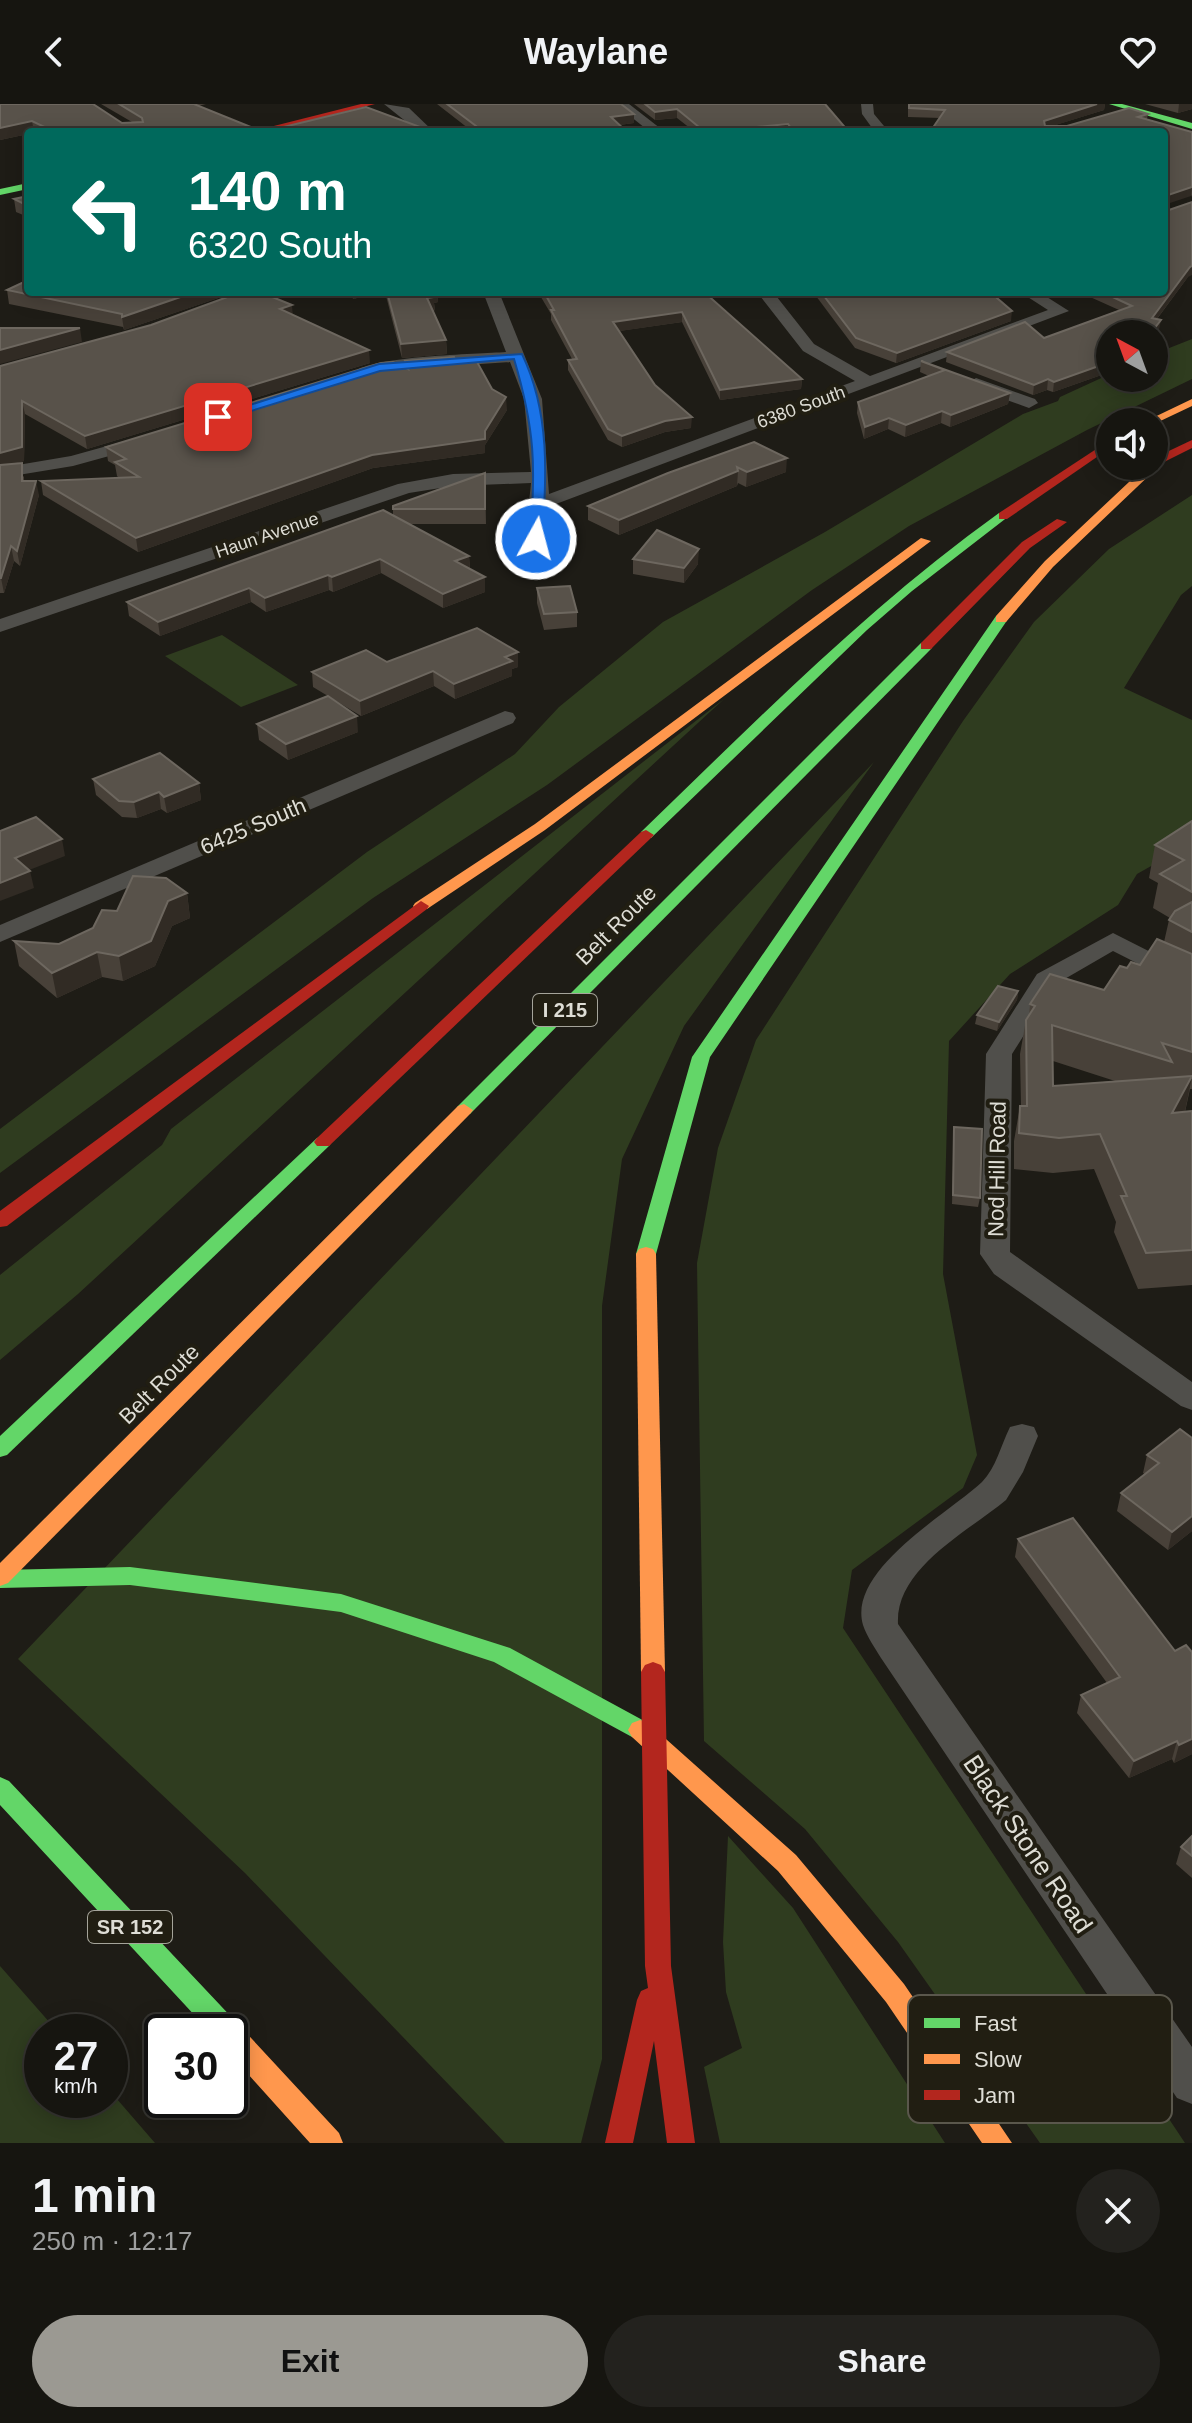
<!DOCTYPE html>
<html lang="en">
<head>
<meta charset="utf-8">
<style>
	body { margin:0; font-family:Arial,sans-serif; background:#23221e; color:#f1f3f6; height:100vh; display:flex; flex-direction:column; font-size:30px; white-space:nowrap }
	* { box-sizing:border-box; margin:0 }
	p { font-size:26px; color:#9e9f9f }
	.icon { flex:none; width:44px; height:44px; fill:none; stroke:currentColor; stroke-width:2; stroke-linecap:round; stroke-linejoin:round }
	.map { position:relative; height:2039px; overflow:hidden }
	.drawer { display:flex; flex-direction:column; background:#161510; flex:1 }
	.drawer>* { flex:none }
	.guide { position:absolute; left:24px; top:24px; width:1144px; height:168px; border-radius:8px; box-shadow:0 4px 20px #0003,0 0 0 2px #353430; background:#00695c; color:#fff; overflow:hidden }
	.needle { width:52px; rotate:319deg }
	.buttons { position:absolute; left:1096px; top:216px; display:grid; gap:16px }
	.buttons a { display:grid; place-items:center; width:72px; height:72px; border-radius:50%; background:#161510; box-shadow:0 4px 20px #0003,0 0 0 2px #353430; font-size:40px }
	.speed { position:absolute; left:24px; top:1910px; display:flex; gap:16px; font-size:40px; font-weight:700; text-align:center }
	.speed>* { display:grid; place-content:center; width:104px; height:104px; border-radius:50%; background:#161510; box-shadow:0 4px 20px #0003,0 0 0 2px #353430; line-height:1 }
	.speed small { font-size:20px; font-weight:400 }
	.speed .limit { border:4px solid #111; border-radius:12px; background:#fff; color:#111 }
	.pin { position:absolute; display:grid; place-items:center; width:68px; height:68px; color:#fff; margin:-34px; border-radius:16px; box-shadow:0 4px 12px #0006 }
	.me { position:absolute; width:88px; margin:-44px; rotate:7deg; stroke-linejoin:round; filter:drop-shadow(0 0 6px #0008) }
	.turn { display:flex; align-items:center; gap:28px; height:168px; padding:0 32px; font-size:36px }
	.turn .icon { width:104px; height:104px; stroke-width:2.5 }
	.turn b { display:block; font-size:56px; line-height:68px }
	.round { display:grid; place-items:center; flex:none; width:84px; height:84px; border-radius:42px; background:#23221e }
	.head { display:flex; align-items:center; justify-content:space-between; height:136px; padding:0 32px }
	h1 { font-size:48px; font-weight:800; line-height:60px }
	.action { display:flex; gap:16px; margin-top:auto; padding:16px 32px }
	.action a { flex:1; height:92px; border-radius:48px; background:#9b9992; color:#111; font-size:32px; font-weight:800; line-height:92px; text-align:center }
	.action a+a { background:#23221e; color:#f1f3f6 }
	header { display:flex; justify-content:space-between; align-items:center; height:104px; padding:0 32px; background:#161510; font-size:36px; font-weight:800 }
	.map>svg:first-child { display:block }
</style>
</head>
<body>
<header><svg class="icon" aria-label="back" viewBox="0 0 24 24"><path d="M15 5l-7 7 7 7"/></svg>Waylane<svg class="icon" aria-label="heart" viewBox="0 0 24 24"><path d="M12 20l-8-8c-3-5 5-10 8-4 3-6 11-1 8 4z"/></svg></header>
<div class="map">
<svg width="1192" height="2039" viewBox="0 0 1192 2039">
	<rect width="100%" height="100%" fill="#1e1c16"/>
	<g fill="#2f3c1f">
		<path d="M1192,235V275L1087,326L909,422L812,486L547,681L373,794L0,1069V1025L367,748L515,650L559,603L663,518L825,428L1023,310L1058,297L1060,293L1110,270V274H1154V250Z"/>
		<path d="M1192,391V482L1181,491L1124,584L1192,616V739L1137,770L1118,801L1010,870L949,937L943,1170L977,1351L963,1384L852,1466L843,1524L1185,2039H1040L898,1838L805,1725L704,1637L697,1159L718,1044L756,936L963,617L1034,518L1109,445Z"/>
		<path d="M222,531L298,581L241,603L165,552Z"/>
		<path d="M724,595L78,1190L0,1256V1171L162,1041L171,1025Z"/>
		<path d="M874,658L684,922L622,1055L602,1202V1955L581,2039H505L245,1769L18,1555Z"/>
		<path d="M728,1732L793,1804L945,2039H720L704,1963L742,1944L726,1888L723,1838Z"/>
		<path d="M0,1862L58,1928H42V1996H110V1987L155,2039H0Z"/>
	</g>
	<g fill="none" stroke-linecap="round" stroke-linejoin="round">
		<g fill="#504f4b" fill-rule="evenodd">
			<path d="M384,0L409,4L434,28H419Z"/>
			<path d="M615,0H629L665,28H650Z"/>
			<path d="M861,0H873L874,10L889,28H875L862,10Z"/>
			<path d="M483,188H499L542,295L549,390L855,277L803,247L757,188H773L814,240L870,272L1048,206L1020,188H1039L1069,207L548,403L546,435L568,460L565,464C554,467 550,463 542,457C519,437 529,406 531,379L453,382L409,389L0,528V515L398,380L453,370L531,368L524,295L510,258L406,265L362,273L354,268C372,252 477,250 506,248Z"/>
			<path d="M976,274L1035,295L1038,299L1029,304L970,283L968,279Z"/>
			<path d="M143,332L152,337L149,341L73,362L0,374V364L71,352Z"/>
			<path d="M505,607L513,609L516,614L513,619L0,838V821Z"/>
			<path d="M1113,829L1192,869V887L1113,847L1056,880L1012,950L1010,1148L1192,1278V1306L1181,1302L994,1170L980,1150L986,950L1037,870Z"/>
			<path d="M1022,1320L1034,1323L1038,1332L1023,1368L1006,1396C969,1427 895,1464 898,1520L1192,1943V2000L1177,1994L881,1554C875,1544 867,1533 863,1521C847,1466 949,1409 982,1378C996,1364 1001,1341 1010,1323Z"/>
		</g>
		<g fill="#63d668" fill-rule="evenodd">
			<path d="M1109,0H1122L1192,19V25Z"/>
			<path d="M28,79V85L0,91V85Z"/>
			<path d="M999,409L1009,412L912,487L867,526L651,734H641V728C756,617 868,503 999,409Z"/>
			<path d="M1001,511L1008,515L710,953L656,1150L653,1155H639L636,1150L692,953L996,512Z"/>
			<path d="M926,538L933,542L931,545L470,1010H458L455,1006L458,1002L921,539Z"/>
			<path d="M323,1032L332,1038L329,1042L7,1351L0,1353V1332L317,1034Z"/>
			<path d="M130,1463L341,1490L510,1544L648,1619L652,1626L648,1633L640,1636L632,1633L494,1558L341,1508L130,1481L0,1484V1466Z"/>
			<path d="M0,1673L9,1677L237,1919L241,1928L237,1937L230,1940V1928H210L0,1701Z"/>
		</g>
		<g fill="#ff974d" fill-rule="evenodd">
			<path d="M1192,295V302L1154,320V318H1144Z"/>
			<path d="M1154,359L1159,362L1157,364L1053,463L1006,518H996V512L1045,457L1146,362H1154Z"/>
			<path d="M921,434L931,437L545,726L427,805H415L413,802L415,799L535,720Z"/>
			<path d="M464,1000L473,1006L470,1010L8,1479L0,1482V1459L458,1002Z"/>
			<path d="M646,1143L653,1145L656,1150L665,1568L661,1575L653,1578L645,1575L641,1568L636,1150L639,1145Z"/>
			<path d="M640,1616L648,1619L796,1751L904,1880L1012,2039H982L886,1898L778,1767L632,1633L628,1626L632,1619Z"/>
			<path d="M230,1917L239,1921L339,2029L343,2039H310L230,1950V1928H218L221,1921Z"/>
		</g>
		<g fill="#b3261e" fill-rule="evenodd">
			<path d="M361,0H375L265,28H250Z"/>
			<path d="M1110,336V344L1007,415H999V409Z"/>
			<path d="M1192,336V344L1158,361L1152,362L1154,354Z"/>
			<path d="M1057,415L1067,418L1030,444L931,545H921V539L1022,438Z"/>
			<path d="M646,726L654,731L651,734L329,1042H317L314,1038L317,1034L641,728Z"/>
			<path d="M421,797L429,802L427,805L7,1122L0,1123V1107Z"/>
			<path d="M653,1558L661,1561L665,1568L671,1862L695,2039H667L654,1937L633,2039H605L637,1896L641,1887L648,1884L645,1862L641,1568L645,1561Z"/>
		</g>
	</g>
	<g fill="#484139" fill-rule="evenodd">
		<path d="M0,0L122,19L132,18L101,0H206L198,2L263,28H431H28V30L0,36Z"/>
		<path d="M437,0H621L634,10V19L619,21L627,28H473Z"/>
		<path d="M634,0H825L849,28H695L677,14L655,16Z"/>
		<path d="M908,0H1105L1104,6L1052,22H1067L1148,10L1147,15L1192,28V93L1164,28H930L940,14L908,13Z"/>
		<path d="M1145,0H1192V5L1178,9Z"/>
		<path d="M28,92V113L16,108L14,95Z"/>
		<path d="M1188,173L1157,215L1159,226L1154,233V230H1110V268L1053,288L1047,286L1033,291L946,258L947,248L1044,234L1119,206L1079,188H1164Z"/>
		<path d="M7,186L233,189L124,226L123,223L9,200Z"/>
		<path d="M343,188H375L354,195Z"/>
		<path d="M385,188H437L438,198L434,199L435,206L433,207L446,236L447,250L402,254Z"/>
		<path d="M538,188H704L802,275L801,285L720,296L682,218L619,227L655,281L691,324L665,328L622,343L608,336L568,266V256L572,255L551,216V210Z"/>
		<path d="M710,188H726V194Z"/>
		<path d="M813,188H990L1011,217L896,259L855,244Z"/>
		<path d="M293,211L370,259L87,345L25,310L24,357L13,360L24,373V377L39,391L20,462L14,457L4,489H0V262Z"/>
		<path d="M405,257L456,258L492,285L507,306L485,341V349L373,364L138,448L43,391L41,377L119,374L117,372L115,361L108,357L106,343L406,264Z"/>
		<path d="M921,257L1010,289L1008,300L950,323L941,319L905,333L888,325L864,335L857,309L858,298L929,272L920,268Z"/>
		<path d="M754,338L786,368L746,383L738,379L737,382L619,431L588,416V402Z"/>
		<path d="M485,369L486,420H410L469,452L470,465L485,473V488L443,504L381,469L333,488L329,486L266,508L251,498L160,532L129,512L127,498L393,411V402Z"/>
		<path d="M633,455L698,460L684,479L633,470Z"/>
		<path d="M537,484L577,508V523L544,526L537,499Z"/>
		<path d="M387,558L518,563L512,565V572L455,595L434,582L361,612L313,583L312,568Z"/>
		<path d="M257,620L358,628L288,656L259,636Z"/>
		<path d="M93,675L199,679L201,696L167,709L161,705L137,714L122,713L96,691Z"/>
		<path d="M1192,717V985H1190L1185,1008L1192,1007V1181L1138,1185L1114,1128L1116,1118L1094,1065L1053,1069L1014,1065V1037L1020,1002H1021L1020,950L1026,916L1029,912L1030,900L1104,886L1127,864L1140,861L1164,838L1169,816L1170,814L1153,804L1158,779L1149,774L1155,741ZM1053,957L1115,977L1053,982Z"/>
		<path d="M187,789L190,814L172,822L155,862L123,877L102,873L57,894L19,862L14,837L59,840L93,824L117,807Z"/>
		<path d="M1018,887L1017,896L997,927L975,920L977,911Z"/>
		<path d="M954,1023L980,1094L978,1103L952,1100Z"/>
		<path d="M1192,1334V1427L1168,1446L1117,1407L1121,1389L1145,1370L1143,1369L1147,1351Z"/>
		<path d="M1018,1435L1175,1547L1192,1650L1174,1659L1172,1655L1129,1674L1077,1609L1081,1591L1107,1579L1015,1453Z"/>
		<path d="M1192,1732V1774L1176,1760L1181,1743Z"/>
	</g>
	<g fill="#312b24">
		<path d="M1097,0H1105L1104,6L1043,25L1044,17Z"/>
		<path d="M1179,0H1192V5L1178,9Z"/>
		<path d="M677,5V14L655,16V8Z"/>
		<path d="M634,10V19L611,22V13Z"/>
		<path d="M32,17L34,28H28V30L0,36V24Z"/>
		<path d="M788,20V28H712Z"/>
		<path d="M1192,83L1191,92L1164,101L1165,92Z"/>
		<path d="M1192,162V171L1188,173L1150,224L1152,214L1190,163Z"/>
		<path d="M195,188L233,189L124,226L122,213Z"/>
		<path d="M353,188H375L354,195Z"/>
		<path d="M430,188H437L438,198L434,199L435,206L427,207V194Z"/>
		<path d="M292,201L293,214L280,205Z"/>
		<path d="M1012,207L1011,217L896,259L897,249Z"/>
		<path d="M682,208V218L613,228V218Z"/>
		<path d="M1161,216L1159,226L1154,233V230H1150Z"/>
		<path d="M80,224L82,238L0,260V246Z"/>
		<path d="M446,236L447,250L402,254L401,240Z"/>
		<path d="M369,246L370,259L87,345L85,332Z"/>
		<path d="M1110,258V268L1053,288L1054,278Z"/>
		<path d="M802,275L801,285L720,296V286Z"/>
		<path d="M1048,275L1047,286L1033,291L1034,281Z"/>
		<path d="M1010,289L1008,300L950,323L951,311Z"/>
		<path d="M506,293L507,306L485,341V327Z"/>
		<path d="M22,297L25,310L24,357L0,363V349Z"/>
		<path d="M942,307L941,319L905,333L906,321Z"/>
		<path d="M692,313L691,324L665,328L622,343V332L665,317Z"/>
		<path d="M889,314L888,325L864,335L865,323Z"/>
		<path d="M485,335V349L373,364L138,448L136,434L372,351Z"/>
		<path d="M787,354L786,368L746,383L747,368Z"/>
		<path d="M738,367L737,382L619,431V416Z"/>
		<path d="M36,377L39,391L20,462L17,447Z"/>
		<path d="M11,442L14,457L4,489L1,474Z"/>
		<path d="M699,445L698,460L684,479V464Z"/>
		<path d="M469,452L470,466L455,457Z"/>
		<path d="M380,455L381,469L333,488L332,473Z"/>
		<path d="M328,471L329,486L266,508L265,494Z"/>
		<path d="M485,473V488L443,504V490Z"/>
		<path d="M249,484L251,498L160,532L158,518Z"/>
		<path d="M518,548V563L512,565V572L455,595L454,580L505,553Z"/>
		<path d="M433,567L434,582L361,612L360,597Z"/>
		<path d="M357,612L358,628L288,656L286,640Z"/>
		<path d="M199,679L201,696L167,709L164,693Z"/>
		<path d="M159,688L161,705L137,714L134,698Z"/>
		<path d="M62,735L65,752L19,770L15,754Z"/>
		<path d="M30,767L34,784L0,797V779Z"/>
		<path d="M187,789L190,814L172,822L155,862L123,877L119,852L168,797Z"/>
		<path d="M97,848L102,873L57,894L52,869Z"/>
		<path d="M1018,887L1017,896L997,927L999,918Z"/>
		<path d="M1192,973L1185,1007L1164,1044L1172,1009Z"/>
		<path d="M1192,1412V1427L1168,1446L1172,1428Z"/>
		<path d="M1192,1635V1650L1174,1659L1179,1641Z"/>
		<path d="M1177,1637L1172,1655L1129,1674L1134,1657Z"/>
	</g>
	<g fill="#58524a" stroke="#6d675f" stroke-width="2">
		<path d="M0,0H93L122,19L143,18L142,14L119,0H194L263,28L366,3L431,27L427,28H55L32,17L0,24Z"/>
		<path d="M447,0H621L634,10L611,13L627,28H484Z"/>
		<path d="M645,0H825L849,28H794L788,20L705,28L677,5L655,8Z"/>
		<path d="M909,0H1097L1044,17L1045,22H1067L1129,4L1148,10L1138,13L1192,28V83L1165,92L1164,95V28H930L945,6L909,4Z"/>
		<path d="M28,92V102L14,95Z"/>
		<path d="M1192,98V162L1190,163L1152,214L1161,216L1150,230H1110V258L1054,278L1048,275L1034,281L947,248L1025,218L1044,234L1132,202L1102,188H1164V105L1166,107Z"/>
		<path d="M28,176V188H195L122,213V210L7,186Z"/>
		<path d="M241,188H260L292,201L280,205L369,246L85,332L22,297V343L0,349V262L151,221Z"/>
		<path d="M387,188H431L434,193L427,194L446,236L401,240Z"/>
		<path d="M544,188H704L802,275L720,286L682,208L613,218L655,281L692,313L665,317L622,332L608,325L568,256L577,255L551,206H554Z"/>
		<path d="M821,188H990L1012,207L897,249L856,234Z"/>
		<path d="M0,224H80L0,246Z"/>
		<path d="M454,253L456,258L476,256L492,285L506,293L485,327V335L372,351L136,434L41,377L139,373L115,358L126,355L106,343L381,259L393,258L408,265L405,257Z"/>
		<path d="M921,257L1010,289L951,311L942,307L906,321L889,314L865,323L858,298L945,266Z"/>
		<path d="M754,338L787,354L747,368L737,363L738,367L619,416L588,402L668,369Z"/>
		<path d="M22,359V377H36L17,447L11,442L1,474H0V361Z"/>
		<path d="M485,369V405H393V402Z"/>
		<path d="M383,406L469,452L455,457L485,473L443,490L380,455L332,473L328,471L265,494L249,484L158,518L127,498Z"/>
		<path d="M657,426L699,445L684,464L633,455Z"/>
		<path d="M570,482L577,508L544,510L537,484Z"/>
		<path d="M477,524L518,548L505,553L512,557L454,580L433,567L360,597L312,568L366,546L387,558Z"/>
		<path d="M328,592L357,612L286,640L257,620Z"/>
		<path d="M160,649L199,679L164,693L159,688L134,698L119,697L93,675Z"/>
		<path d="M36,713L62,735L15,754L30,767L0,779V727Z"/>
		<path d="M1192,717V788L1160,770L1184,756L1155,741Z"/>
		<path d="M133,772L166,774L187,789L168,797L151,837L119,852L97,848L52,869L14,837L59,840L93,824L102,806L117,807Z"/>
		<path d="M1192,798V828L1169,816L1175,807Z"/>
		<path d="M1157,835L1192,850V948L1162,939L1172,958L1052,921L1053,982L1192,972L1172,1009L1192,1007V1146L1146,1149L1121,1092H1127L1100,1030L1059,1034L1019,1029L1020,1002H1027L1026,916L1035,902L1030,900L1050,870L1104,886L1120,862L1127,864L1131,858L1140,861Z"/>
		<path d="M998,882L1018,887L999,918L977,911Z"/>
		<path d="M954,1023L982,1025L980,1094L953,1091Z"/>
		<path d="M1180,1325L1192,1334V1412L1172,1428L1121,1389L1159,1359L1147,1351Z"/>
		<path d="M1073,1414L1175,1547L1186,1541L1192,1548V1635L1179,1641L1177,1637L1134,1657L1081,1591L1120,1573L1018,1435Z"/>
		<path d="M1192,1732V1752L1181,1743Z"/>
	</g>
	<path fill="#1a73e8" stroke="#114b97" stroke-width="2" d="M522,250C550,308 547,372 542,435L536,438L530,435C536,363 535,325 514,255L380,267L222,316L212,313L379,260Z"/>
	<g text-anchor="middle" dominant-baseline="central" stroke-width="8" stroke-linejoin="round" paint-order="stroke">
		<g font-size="18" fill="#deddd5" stroke="#211e12">
			<text transform="translate(801 303) rotate(-20)">6380 South</text>
			<text transform="translate(267 431) rotate(-19)">Haun Avenue</text>
		</g>
		<g fill="#211e12" stroke="#a5a49a" stroke-width="2">
			<rect x="533" y="890" width="64" height="32" rx="6"/>
			<rect x="88" y="1807" width="84" height="32" rx="6"/>
		</g>
		<g font-size="20" font-weight="bold" fill="#deddd5">
			<text x="565" y="906">I 215</text>
			<text x="130" y="1823">SR 152</text>
		</g>
		<g font-size="22" fill="#deddd5" stroke="#211e12">
			<text transform="translate(253 722) rotate(-23)">6425 South</text>
			<text transform="translate(616 821) rotate(-45)">Belt Route</text>
			<text transform="translate(997 1065) rotate(-89)">Nod Hill Road</text>
			<text transform="translate(159 1280) rotate(-45)">Belt Route</text>
		</g>
		<g font-size="26" fill="#deddd5" stroke="#211e12">
			<text transform="translate(1028 1740) rotate(56)">Black Stone Road</text>
		</g>
	</g>
	<rect x="908" y="1891" width="264" height="128" rx="12" fill="#211e12" stroke="#5a574c" stroke-width="2"/>
	<rect x="924" y="1914" width="36" height="10" fill="#63d668"/>
	<rect x="924" y="1950" width="36" height="10" fill="#ff974d"/>
	<rect x="924" y="1986" width="36" height="10" fill="#b3261e"/>
	<g font-size="22" fill="#deddd5">
		<text x="974" y="1927">Fast</text>
		<text x="974" y="1963">Slow</text>
		<text x="974" y="1999">Jam</text>
	</g>
</svg>
<div class="buttons">
<a><svg class="needle" viewBox="-14 -14 28 28"><path d="M0-13l5 13h-10z" fill="#e53935"/><path d="M0 13l5-13h-10z" fill="#9e9f9f"/></svg></a>
<a><svg class="icon" aria-label="sound" viewBox="0 0 24 24"><path d="M4 9h4l5-4v14l-5-4H4zM17 9q2 3 0 6"/></svg></a>
</div>
<div class="speed"><div>27<small>km/h</small></div><div class="limit">30</div></div>
<div class="pin" style="left:218px;top:313px;background:#d93025"><svg class="icon" aria-label="arrive" viewBox="0 0 24 24"><path d="M6 21V4h12l-3 4 3 4H6"/></svg></div>
<svg class="me" style="left:536px;top:435px" viewBox="-20 -20 40 40"><circle r="17" fill="#1a73e8" stroke="#fff" stroke-width="3"/><path d="M0-11L8 9 0 5-8 9z" fill="#fff"/></svg>
<div class="guide">
<div class="turn"><svg class="icon" aria-label="left" viewBox="0 0 24 24"><path d="M17 20v-9H6M10 6l-5 5 5 5"/></svg><div><b>140 m</b>6320 South</div></div>
</div>
</div>
<section class="drawer">
<div class="head"><div><h1>1 min</h1><p>250 m · 12:17</p></div><a class="round"><svg class="icon" aria-label="close" viewBox="0 0 24 24"><path d="M6 6l12 12M18 6L6 18"/></svg></a></div>
<div class="action"><a>Exit</a><a>Share</a></div>
</section>
</body>
</html>
